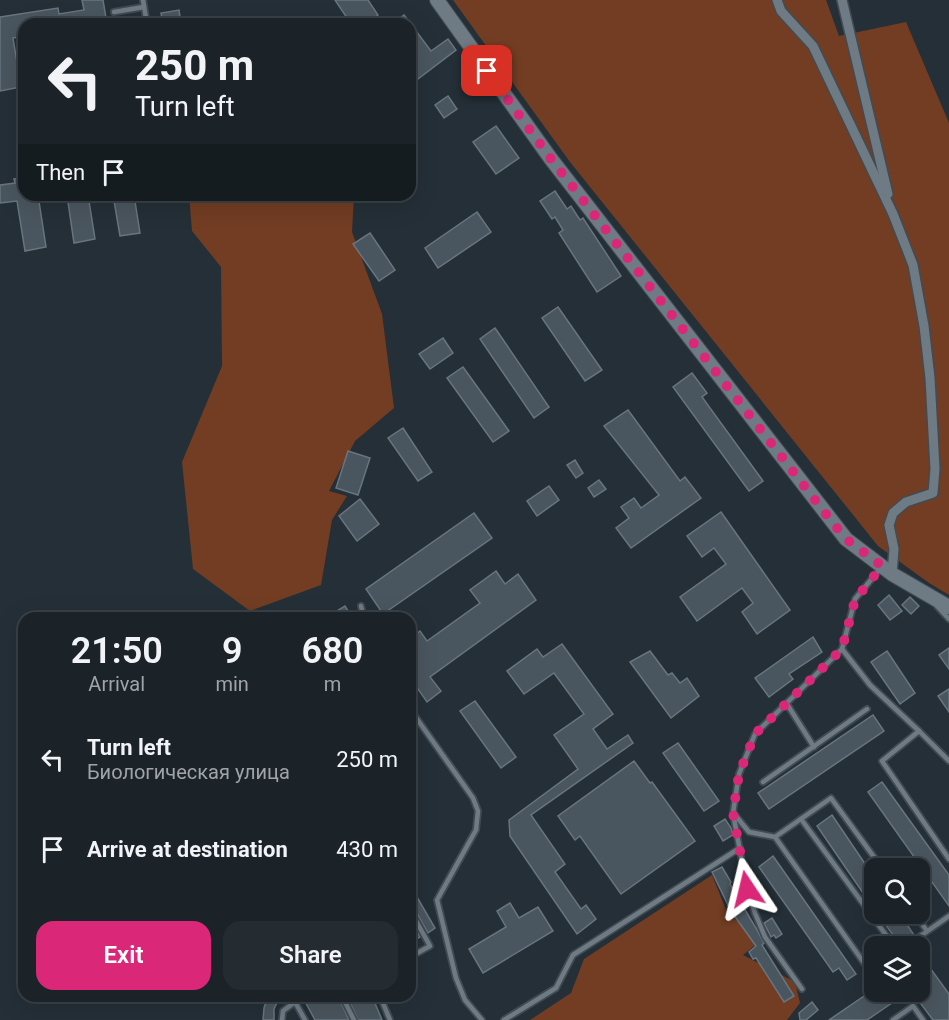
<!DOCTYPE html>
<html lang="en">
<head>
<meta charset="utf-8">
<style>
	body { margin:0; font-family:Roboto,sans-serif; background:#242b31; color:#f1f3f6; height:100vh; display:flex; flex-direction:column; font-size:22px; white-space:nowrap }
	* { box-sizing:border-box; margin:0 }
	p { font-size:20px; color:#a0a4a8 }
	.icon { flex:none; width:33px; height:33px; fill:none; stroke:currentColor; stroke-width:2; stroke-linecap:round; stroke-linejoin:round }
	.map { position:relative; flex:1; overflow:hidden }
	.panel { position:absolute; left:18px; top:612px; width:398px; height:390px; display:flex; flex-direction:column; background:#1b2329; border-radius:18px; box-shadow:0 6px 24px #0002,0 0 0 2px #394046 }
	.panel>* { flex:none }
	.banner { position:absolute; left:18px; top:18px; width:398px; height:183px; border-radius:18px; box-shadow:0 6px 24px #0002,0 0 0 2px #394046; background:#1b2329; color:#f1f3f6; overflow:hidden }
	.buttons { position:absolute; left:864px; top:858px; display:grid; gap:12px }
	.buttons a { display:grid; place-items:center; width:66px; height:66px; border-radius:12px; background:#1b2329; box-shadow:0 6px 24px #0002,0 0 0 2px #394046; font-size:30px }
	.pin { position:absolute; display:grid; place-items:center; width:51px; height:51px; color:#fff; margin:-26px; border-radius:12px; box-shadow:0 3px 9px #0006 }
	.me { position:absolute; width:66px; margin:-33px; rotate:350deg; stroke-linejoin:round; filter:drop-shadow(0 0 4px #0008) }
	.turn { display:flex; align-items:center; gap:21px; height:126px; padding:0 18px; font-size:27px }
	.turn .icon { width:78px; height:78px; stroke-width:2.5 }
	.turn b { display:block; font-size:42px; line-height:51px }
	.then { display:flex; align-items:center; height:57px; padding:0 18px; background:#0003; gap:12px; font-size:22px }
	.eta { display:flex; justify-content:space-evenly; align-items:center; height:102px; text-align:center }
	.eta b { font-size:36px; font-weight:600; line-height:42px }
	.primary-button { display:flex; gap:12px; margin-top:auto; padding:12px 18px }
	.primary-button a { flex:1; height:69px; border-radius:18px; background:#db2777; color:#fff; font-size:24px; font-weight:600; line-height:69px; text-align:center }
	.primary-button a+a { background:#242b31; color:#f1f3f6 }
	ul { padding:0; list-style:none }
	li { display:flex; align-items:center; gap:18px; height:90px; padding:0 18px }
	li div { flex:1 }
	li b { display:block; font-size:22px }
	li em { font-style:normal }
	.map>svg:first-child { display:block }
</style>
</head>
<body>
<div class="map">
<svg width="949" height="1020" viewBox="0 0 949 1020">
	<rect width="100%" height="100%" fill="#242f37"/>
	<g fill="#723d23">
		<path d="M453,0H826L839,36L906,22L949,123V595L929,583L878,546L570,162Z"/>
		<path d="M189,195H354L352,232L382,314L394,408L355,441L329,491L347,496L332,520L321,585L250,611L193,569L182,462L222,366L221,267L192,231Z"/>
		<path d="M712,875L729,917L759,928L760,941L743,955L795,982L800,1003L787,1020H530L571,993L584,959Z"/>
	</g>
	<g fill="#4a565f" stroke="#68757f" stroke-width="1.5">
		<path d="M82,0H103L107,24H24V36L13,38L21,87L0,91V17L58,8L59,14L84,10Z"/>
		<path d="M335,0H368L378,15L365,24H351Z"/>
		<path d="M179,10L181,24H163L161,13Z"/>
		<path d="M404,15L431,51L448,39L456,50L418,79L410,68V24H392Z"/>
		<path d="M448,96L457,109L444,118L435,105Z"/>
		<path d="M496,126L519,158L496,174L473,142Z"/>
		<path d="M24,178V195H38L46,247L25,251L17,201L0,203V185L15,183L14,179Z"/>
		<path d="M555,191L567,209L571,206L580,220L583,218L621,276L597,292L559,233L563,230L555,217L552,219L540,201Z"/>
		<path d="M67,195H88L95,239L74,243Z"/>
		<path d="M113,195H134L140,233L120,236Z"/>
		<path d="M477,212L491,232L438,268L425,248Z"/>
		<path d="M370,233L395,270L379,281L353,244Z"/>
		<path d="M558,307L602,370L585,381L542,318Z"/>
		<path d="M495,328L549,407L534,418L480,339Z"/>
		<path d="M443,338L453,353L430,369L419,354Z"/>
		<path d="M463,367L509,431L493,442L447,378Z"/>
		<path d="M692,373L707,393L702,397L763,481L749,491L673,387Z"/>
		<path d="M628,410L680,481L685,477L701,498L631,548L616,528L629,518L621,507L634,498L641,508L659,495L604,426Z"/>
		<path d="M403,428L432,472L418,481L388,438Z"/>
		<path d="M348,451L370,458L358,495L336,488Z"/>
		<path d="M575,460L583,473L576,478L567,465Z"/>
		<path d="M599,480L606,489L594,497L588,488Z"/>
		<path d="M549,486L559,500L537,516L527,501Z"/>
		<path d="M360,499L379,524L357,541L339,516Z"/>
		<path d="M721,512L790,610L757,634L742,612L753,603L742,588L697,621L680,597L726,564L714,548L702,557L687,536Z"/>
		<path d="M474,513L492,538L383,614L366,589Z"/>
		<path d="M496,571L505,584L518,574L536,600L430,677L441,691L427,702L416,686L410,691V639L420,631L427,641L480,603L470,590Z"/>
		<path d="M889,595L902,611L890,620L878,605Z"/>
		<path d="M910,597L919,606L911,614L902,605Z"/>
		<path d="M345,606L352,618H325Z"/>
		<path d="M813,637L822,652L789,674L793,679L769,697L755,678Z"/>
		<path d="M562,644L613,714L593,729L607,749L628,735L633,743L531,815L565,864L555,872L581,909L586,905L596,919L577,934L510,836L509,820L578,769L554,735L584,714L554,673L524,694L507,671L537,649L543,657Z"/>
		<path d="M949,648V669L939,655Z"/>
		<path d="M650,651L668,675L672,673L680,683L687,678L699,696L671,718L630,662Z"/>
		<path d="M887,651L915,693L900,704L871,662Z"/>
		<path d="M949,689V712L938,696Z"/>
		<path d="M475,701L516,757L501,768L460,711Z"/>
		<path d="M873,715L884,731L769,809L758,793Z"/>
		<path d="M678,743L719,801L704,811L663,753Z"/>
		<path d="M634,761L650,783L652,782L695,841L621,894L580,836L575,840L558,816Z"/>
		<path d="M882,782L949,875V906L868,792Z"/>
		<path d="M832,815L874,877V909L817,826Z"/>
		<path d="M725,819L731,828L733,835L723,841L714,826Z"/>
		<path d="M773,856L856,974L847,980L839,968L833,972L759,867Z"/>
		<path d="M722,867L731,882L730,884L735,893L756,928L764,943L762,945L794,996L784,1002L756,958L753,959L749,952L756,946L731,911L712,872Z"/>
		<path d="M410,885L435,928L428,933L414,908L410,906Z"/>
		<path d="M510,903L519,918L538,907L553,931L483,973L469,949L506,927L497,911Z"/>
		<path d="M878,914H900L914,935L900,945Z"/>
		<path d="M410,918L420,937L410,943Z"/>
		<path d="M772,918L782,934L776,938L774,935L771,937L764,923Z"/>
		<path d="M920,954L949,994V1020H933L912,992H920Z"/>
		<path d="M870,992H908L867,1020H829Z"/>
		<path d="M268,996H280L274,1009V1020H263L264,1008Z"/>
		<path d="M302,996H338L349,1020H315Z"/>
		<path d="M347,996H372L382,1020H358Z"/>
		<path d="M812,1002L818,1010L806,1020H800L799,1013Z"/>
	</g>
	<g fill="none" stroke-linecap="round" stroke-linejoin="round">
		<defs>
			<g id="lane">
				<path d="M143,0L147,24"/>
				<path d="M114,12L144,7"/>
				<path d="M361,606L364,618"/>
				<path d="M937,606L949,619"/>
				<path d="M842,649L870,685L919,731L882,761L949,859"/>
				<path d="M787,704L814,747"/>
				<path d="M410,709L473,798L478,811L476,830L437,900L456,978L465,1000L482,1020"/>
				<path d="M919,731L949,761"/>
				<path d="M763,782L867,709"/>
				<path d="M735,815L749,832L775,837L864,963"/>
				<path d="M801,819L894,946"/>
				<path d="M775,837L831,798L882,868"/>
				<path d="M410,910L430,946L410,957"/>
				<path d="M915,914L927,931"/>
				<path d="M906,946L949,916"/>
				<path d="M802,989L765,937L755,913L747,889L733,813L739,774L755,734L842,649L855,599L880,569"/>
				<path d="M342,996L354,1020"/>
				<path d="M380,996L390,1020"/>
				<path d="M282,1020L283,1011L295,1002L305,1020"/>
				<path d="M504,1020L556,988L573,955L740,848"/>
				<path d="M893,1020L913,1006L923,1020"/>
			</g>
			<g id="street">
				<path d="M777,0L781,11L813,46L893,214L913,265L924,326L930,378L935,469L933,493L906,502L893,513L889,525L894,549L892,574"/>
				<path d="M842,0L888,194"/>
			</g>
			<path id="secondary" d="M437,0L551,159L846,539L892,574L949,607"/>
		</defs>
		<use href="#lane" stroke="#424b52" stroke-width="8"/>
		<use href="#street" stroke="#424b52" stroke-width="12"/>
		<use href="#secondary" stroke="#424b52" stroke-width="16"/>
		<use href="#lane" stroke="#6e7b85" stroke-width="4.5"/>
		<use href="#street" stroke="#6e7b85" stroke-width="9"/>
		<use href="#secondary" stroke="#6e7b85" stroke-width="14"/>
	</g>
	<g fill="none" stroke-linecap="round" stroke-linejoin="round">
		<path stroke="#db2777" stroke-width="10" stroke-dasharray="0 18" d="M487,71L551,159L829,518L846,539L882,566L855,600L842,649L755,734L739,774L733,813L747,889"/>
	</g>
</svg>
<div class="buttons">
<a><svg class="icon" aria-label="search" viewBox="0 0 24 24"><circle cx="10" cy="10" r="6"/><path d="M15 15l6 6"/></svg></a>
<a><svg class="icon" aria-label="layers" viewBox="0 0 24 24"><path d="M12 4l9 5-9 5-9-5zM3 14l9 5 9-5"/></svg></a>
</div>
<div class="pin" style="left:487px;top:71px;background:#d93025"><svg class="icon" aria-label="arrive" viewBox="0 0 24 24"><path d="M6 21V4h12l-3 4 3 4H6"/></svg></div>
<svg class="me" style="left:747px;top:889px" viewBox="-20 -20 40 40"><path d="M0-17L14 15 0 8-14 15z" fill="#db2777" stroke="#fff" stroke-width="4"/></svg>
<div class="banner">
<div class="turn"><svg class="icon" aria-label="left" viewBox="0 0 24 24"><path d="M17 20v-9H6M10 6l-5 5 5 5"/></svg><div><b>250 m</b>Turn left</div></div>
<div class="then">Then<svg class="icon" aria-label="arrive" viewBox="0 0 24 24"><path d="M6 21V4h12l-3 4 3 4H6"/></svg></div>
</div>
<section class="panel">
<div class="eta">
<div><b>21:50</b><p>Arrival</p></div>
<div><b>9</b><p>min</p></div>
<div><b>680</b><p>m</p></div>
</div>
<ul>
<li><svg class="icon" aria-label="left" viewBox="0 0 24 24"><path d="M17 20v-9H6M10 6l-5 5 5 5"/></svg><div><b>Turn left</b><p>Биологическая улица</p></div><em>250 m</em></li>
<li><svg class="icon" aria-label="arrive" viewBox="0 0 24 24"><path d="M6 21V4h12l-3 4 3 4H6"/></svg><div><b>Arrive at destination</b></div><em>430 m</em></li>
</ul>
<div class="primary-button"><a>Exit</a><a>Share</a></div>
</section>
</div>
</body>
</html>
